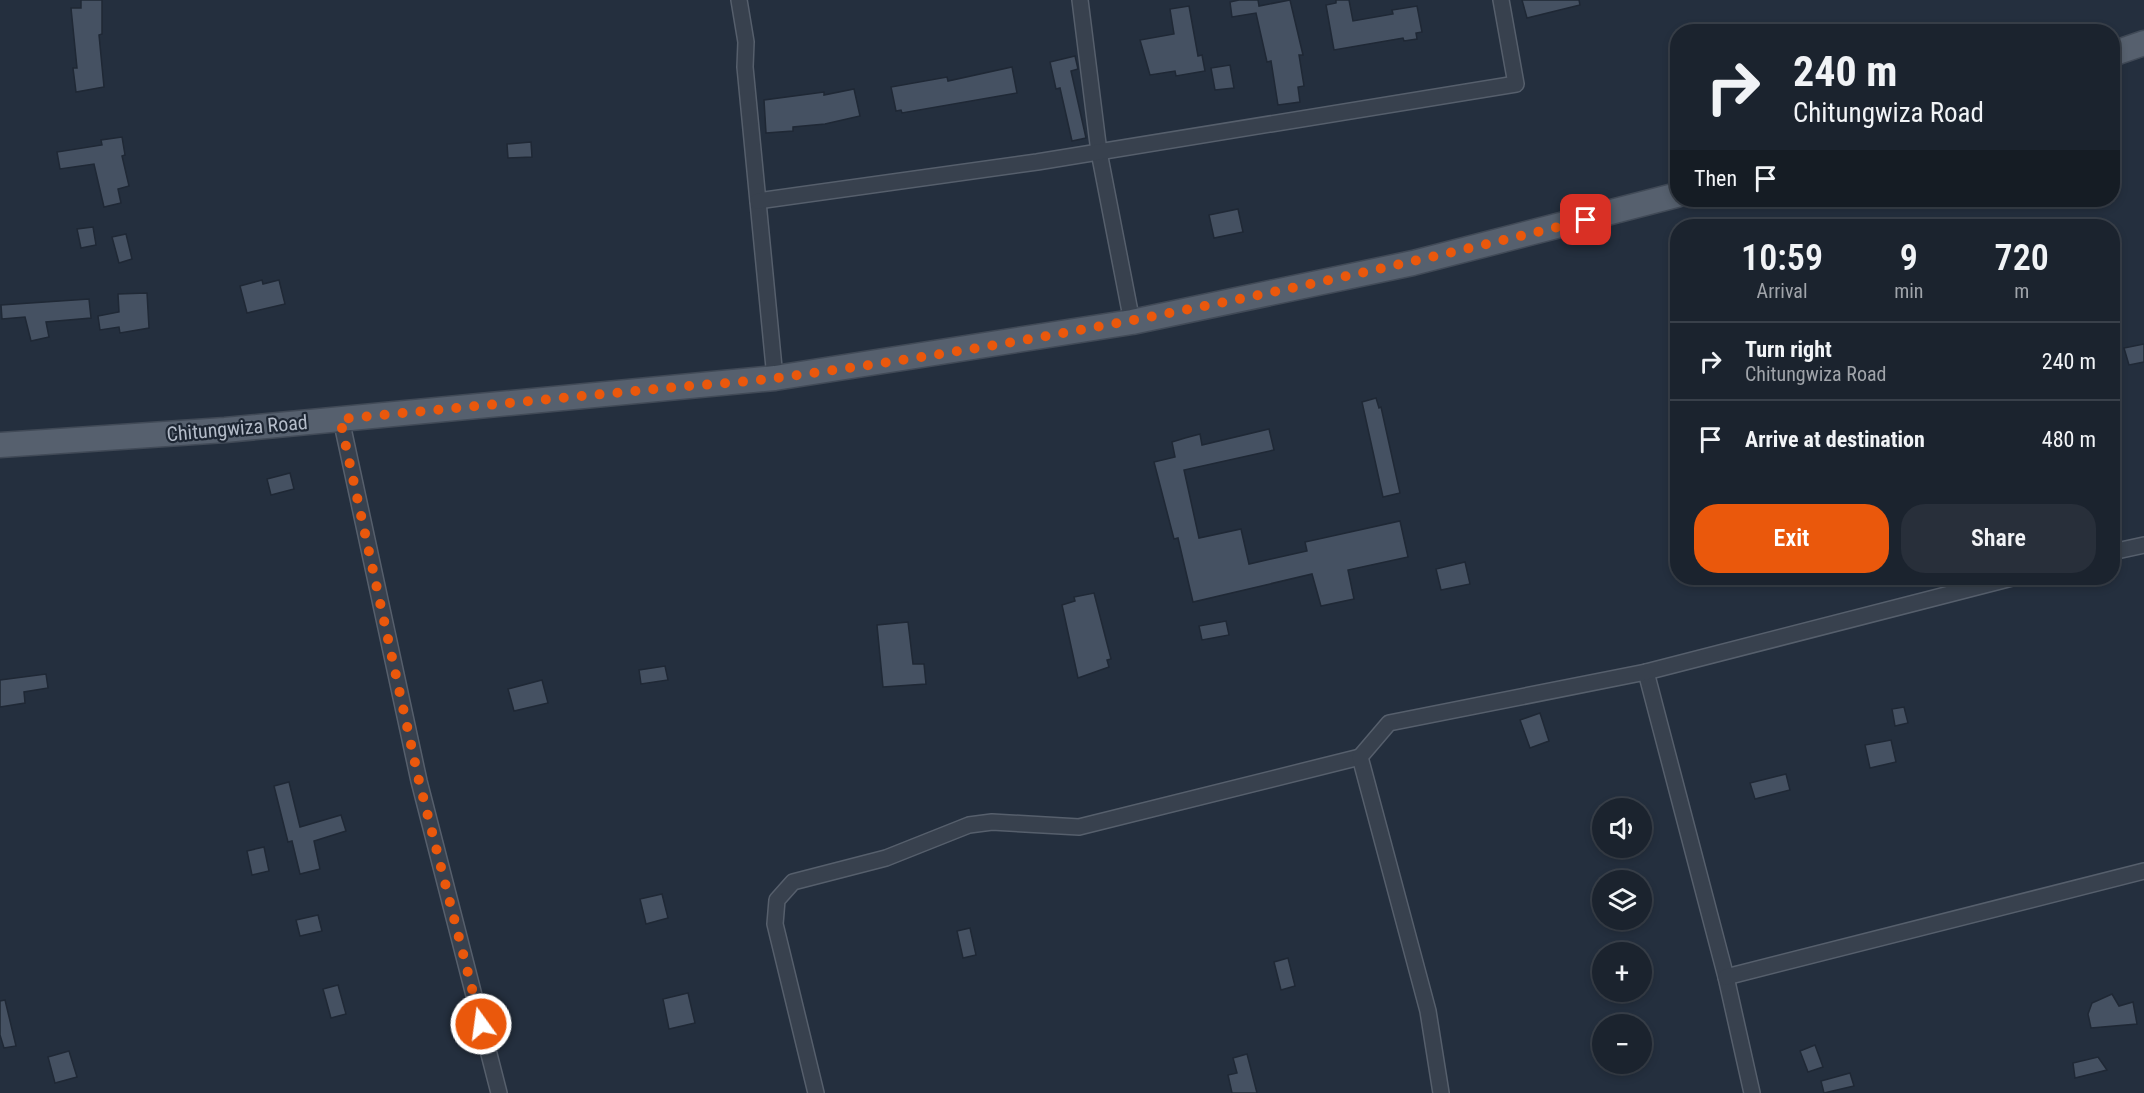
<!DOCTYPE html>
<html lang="en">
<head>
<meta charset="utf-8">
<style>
	body { margin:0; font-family:"Roboto Condensed",sans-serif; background:#282f3a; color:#f1f3f6; height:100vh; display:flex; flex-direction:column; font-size:22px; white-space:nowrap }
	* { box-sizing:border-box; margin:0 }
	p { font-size:20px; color:#a0a4aa }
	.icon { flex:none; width:33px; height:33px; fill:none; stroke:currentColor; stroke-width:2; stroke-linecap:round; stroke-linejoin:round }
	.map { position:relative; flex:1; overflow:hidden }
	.details { position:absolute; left:1670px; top:219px; width:450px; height:366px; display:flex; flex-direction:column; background:#1b232e; border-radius:24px; box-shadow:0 3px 9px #0003,0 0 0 2px #39404a }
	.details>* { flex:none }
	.top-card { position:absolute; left:1670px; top:24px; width:450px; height:183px; border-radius:24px; box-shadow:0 3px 9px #0003,0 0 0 2px #39404a; background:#1b232e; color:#f1f3f6; overflow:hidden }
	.tools { position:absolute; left:1592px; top:798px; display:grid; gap:12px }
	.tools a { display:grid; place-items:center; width:60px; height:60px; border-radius:50%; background:#1b232e; box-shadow:0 3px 9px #0003,0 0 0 2px #39404a; font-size:30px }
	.pin { position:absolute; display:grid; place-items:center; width:51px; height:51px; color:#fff; margin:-26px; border-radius:12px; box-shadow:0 3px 9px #0006 }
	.me { position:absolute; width:66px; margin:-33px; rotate:346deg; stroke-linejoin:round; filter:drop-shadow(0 0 4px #0008) }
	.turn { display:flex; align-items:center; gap:21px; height:126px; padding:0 24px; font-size:27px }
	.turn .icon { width:78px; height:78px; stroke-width:2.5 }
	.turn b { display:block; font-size:42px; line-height:51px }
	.then { display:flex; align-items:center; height:57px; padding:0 24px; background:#0003; gap:12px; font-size:22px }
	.eta { display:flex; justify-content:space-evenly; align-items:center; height:102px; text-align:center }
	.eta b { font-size:36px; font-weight:600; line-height:42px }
	.action { display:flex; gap:12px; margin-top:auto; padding:12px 24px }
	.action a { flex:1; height:69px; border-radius:24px; background:#ea580c; color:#fff; font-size:24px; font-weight:600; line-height:69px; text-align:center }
	.action a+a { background:#282f3a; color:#f1f3f6 }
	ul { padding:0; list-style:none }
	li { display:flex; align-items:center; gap:18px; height:78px; padding:0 24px; border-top:2px solid #39404a }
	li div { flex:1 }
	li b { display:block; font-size:22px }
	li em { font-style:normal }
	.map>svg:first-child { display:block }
</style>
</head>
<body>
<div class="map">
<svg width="2144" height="1093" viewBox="0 0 2144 1093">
	<rect width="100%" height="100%" fill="#242f3e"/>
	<g fill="#455162" stroke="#1f2835" stroke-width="1.5">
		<path d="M81,0H102V34L99,35L104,87L76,92L73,68H77L71,8H81Z"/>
		<path d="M1239,0H1258L1259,6L1290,0L1303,55H1299L1304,86L1298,87L1300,102L1278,105L1271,61L1267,62L1256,13L1232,17L1230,2Z"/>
		<path d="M1336,0H1349L1353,21L1393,14L1392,10L1417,6L1422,32L1416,33L1417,39L1404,41L1403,38L1334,50L1326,5L1336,3Z"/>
		<path d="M1522,0H1579L1580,5L1527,18Z"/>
		<path d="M1189,6L1198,56L1202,55L1205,71L1176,76L1175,71L1150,75L1140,40L1174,34L1170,9Z"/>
		<path d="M1075,56L1078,69L1071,71L1086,138L1072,141L1060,88L1056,89L1050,62Z"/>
		<path d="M1230,65L1234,88L1215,90L1211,68Z"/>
		<path d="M1012,67L1017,93L902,113L901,110L896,111L891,87L947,77L948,81Z"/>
		<path d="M854,89L860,116L825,124L793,127V131L766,133L764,100L824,92V95Z"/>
		<path d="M122,137L125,155L122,156L129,186L118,189L121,203L104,207L94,164L60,169L57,152L102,145L101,140Z"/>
		<path d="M531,142L532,157L508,158L507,144Z"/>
		<path d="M1238,209L1243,232L1214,238L1209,215Z"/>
		<path d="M93,227L96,245L81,248L77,229Z"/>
		<path d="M126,234L132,259L119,263L112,237Z"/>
		<path d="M262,280L263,284L279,280L285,304L247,313L240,286Z"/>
		<path d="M147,293L149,328L120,333L119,327L100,330L98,316L119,312L118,294Z"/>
		<path d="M89,299L91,318L46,322L49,337L31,341L25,317L2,319L1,305Z"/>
		<path d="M2144,344V362L2129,365L2124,348Z"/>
		<path d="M1376,398L1379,408L1381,407L1400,493L1383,497L1362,402Z"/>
		<path d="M1269,429L1274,450L1184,470L1199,538L1241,529L1249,564L1307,551L1305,542L1400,521L1408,557L1348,570L1354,599L1321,606L1312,574L1193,602L1178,538L1174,539L1154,462L1175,457L1172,442L1185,438L1200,434L1202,445Z"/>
		<path d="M290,473L294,489L271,495L267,479Z"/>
		<path d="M1465,562L1470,584L1441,590L1436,569Z"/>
		<path d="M1094,593L1111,659L1107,660L1109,667L1078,678L1062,605L1075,601L1074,597Z"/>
		<path d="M1226,621L1229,635L1202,640L1199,626Z"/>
		<path d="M908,622L913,664H924L926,684L883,687L877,625Z"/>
		<path d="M665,666L668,680L641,684L639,670Z"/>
		<path d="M46,674L48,688L24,692L25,703L0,707V680Z"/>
		<path d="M542,680L548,703L514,711L508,689Z"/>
		<path d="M1904,707L1908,723L1895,726L1892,709Z"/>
		<path d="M1540,713L1549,741L1530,748L1520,720Z"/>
		<path d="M1891,740L1896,762L1870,768L1865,745Z"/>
		<path d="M1786,774L1790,790L1755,799L1750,783Z"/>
		<path d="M289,782L300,827L341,815L346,831L314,841L320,869L300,874L292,841L288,842L274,786Z"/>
		<path d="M264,847L269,871L252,875L247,851Z"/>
		<path d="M662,894L668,918L646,924L640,899Z"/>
		<path d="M318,915L322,931L300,936L296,920Z"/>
		<path d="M970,928L976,955L963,958L957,931Z"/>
		<path d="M1288,958L1295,986L1281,990L1274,962Z"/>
		<path d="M338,985L346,1014L331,1018L323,989Z"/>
		<path d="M688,993L695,1023L669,1029L663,999Z"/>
		<path d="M2112,994L2119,1006L2133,1002L2137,1024L2091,1028L2088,1014L2092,1003Z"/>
		<path d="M5,1000L16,1046L4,1048L0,1035V1001Z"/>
		<path d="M1815,1045L1823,1067L1808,1072L1800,1051Z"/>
		<path d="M69,1051L77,1077L55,1083L48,1057Z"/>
		<path d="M1247,1054L1257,1093H1232L1228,1075L1237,1073L1233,1058Z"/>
		<path d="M2098,1057L2107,1070L2075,1078L2073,1063Z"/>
		<path d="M1850,1073L1854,1086L1824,1093L1821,1081Z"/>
	</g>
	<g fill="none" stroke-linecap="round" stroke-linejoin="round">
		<defs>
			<g id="minor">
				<path d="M739,0L746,42L745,67L775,378"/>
				<path d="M1080,0L1099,152L1132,322"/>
				<path d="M758,201L1037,162L1516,84L1501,0"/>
				<path d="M341,419L419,781L499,1093"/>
				<path d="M2112,552L2144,545"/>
				<path d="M1646,672L1726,977L1752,1093"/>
				<path d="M1726,977L2144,871"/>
				<path d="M816,1093L775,924L777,900L793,882L886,858L969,825L992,822L1079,827L1360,757"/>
				<path d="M1441,1093L1428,1011L1360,757L1389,723L1646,672L2012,578"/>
			</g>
			<g id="primary">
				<path d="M2112,54L2144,43"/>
				<path d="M0,445L225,430L775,378L1132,322L1413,263L1677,195"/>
			</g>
		</defs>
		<use href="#minor" stroke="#565f6c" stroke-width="18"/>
		<use href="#primary" stroke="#414a57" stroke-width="27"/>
		<use href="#minor" stroke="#38414e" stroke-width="15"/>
		<use href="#primary" stroke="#56606e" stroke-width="24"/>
	</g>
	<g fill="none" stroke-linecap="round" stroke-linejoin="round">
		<path stroke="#ea580c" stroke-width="10" stroke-dasharray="0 18" d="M481,1024L419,781L340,419C446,409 551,399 656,389C696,385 737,383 776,378C1050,342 1319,286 1586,220"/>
	</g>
	<g text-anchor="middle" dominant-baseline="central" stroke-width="4.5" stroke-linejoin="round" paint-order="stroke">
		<g font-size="20" fill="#b4bcc9" stroke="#1d2633">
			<text transform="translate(237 428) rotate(-5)">Chitungwiza Road</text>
		</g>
	</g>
</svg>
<div class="tools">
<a><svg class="icon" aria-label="sound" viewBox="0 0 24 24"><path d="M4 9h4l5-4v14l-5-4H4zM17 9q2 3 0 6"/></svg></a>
<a><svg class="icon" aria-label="layers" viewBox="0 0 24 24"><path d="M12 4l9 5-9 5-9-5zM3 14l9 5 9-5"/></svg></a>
<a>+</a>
<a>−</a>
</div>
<div class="pin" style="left:1586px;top:220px;background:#d93025"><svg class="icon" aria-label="arrive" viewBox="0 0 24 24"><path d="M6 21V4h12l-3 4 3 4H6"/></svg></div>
<svg class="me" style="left:481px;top:1024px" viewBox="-20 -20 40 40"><circle r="17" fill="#ea580c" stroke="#fff" stroke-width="3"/><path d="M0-11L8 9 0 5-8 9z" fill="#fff"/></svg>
<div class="top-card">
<div class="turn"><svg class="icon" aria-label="right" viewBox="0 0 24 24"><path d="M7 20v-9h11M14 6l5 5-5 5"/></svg><div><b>240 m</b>Chitungwiza Road</div></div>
<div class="then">Then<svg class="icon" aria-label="arrive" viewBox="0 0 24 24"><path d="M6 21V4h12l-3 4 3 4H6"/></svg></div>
</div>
<section class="details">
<div class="eta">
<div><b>10:59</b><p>Arrival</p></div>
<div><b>9</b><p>min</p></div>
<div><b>720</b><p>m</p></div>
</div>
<ul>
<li><svg class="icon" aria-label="right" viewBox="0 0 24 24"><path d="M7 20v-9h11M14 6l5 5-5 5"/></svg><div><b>Turn right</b><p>Chitungwiza Road</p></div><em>240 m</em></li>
<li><svg class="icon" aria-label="arrive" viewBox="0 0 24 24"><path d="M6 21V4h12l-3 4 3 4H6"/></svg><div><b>Arrive at destination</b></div><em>480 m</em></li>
</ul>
<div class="action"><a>Exit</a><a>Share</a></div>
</section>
</div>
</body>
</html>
